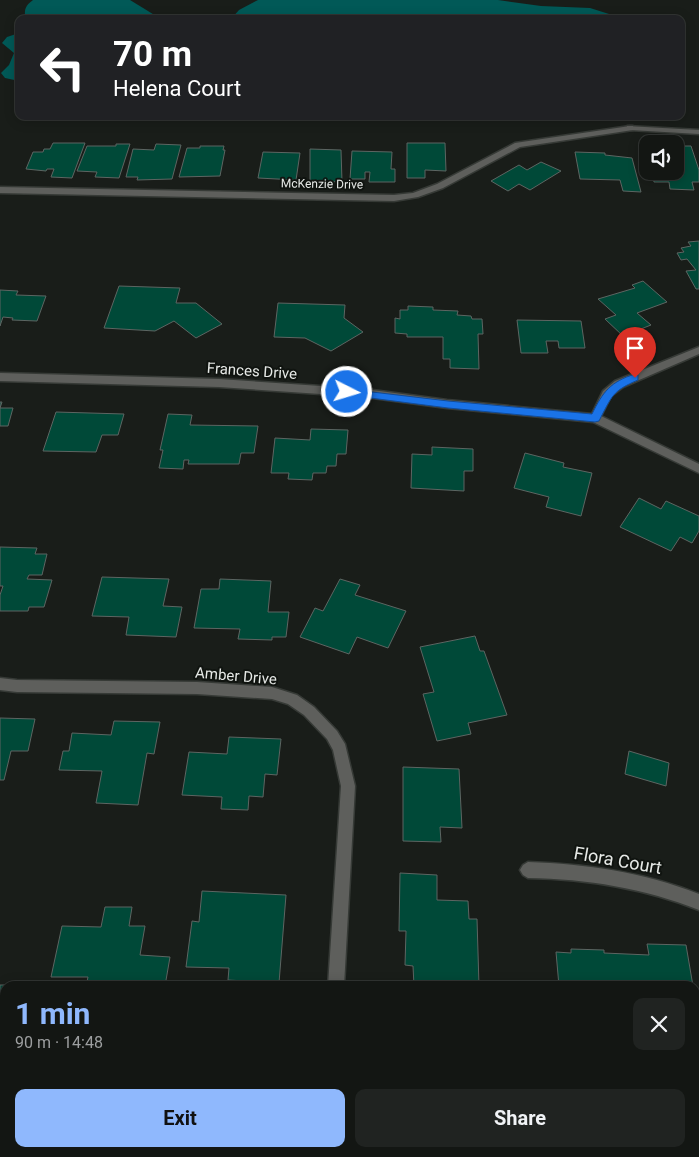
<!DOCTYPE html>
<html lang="en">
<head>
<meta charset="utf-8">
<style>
	body { margin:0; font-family:Roboto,sans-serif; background:#202321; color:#f1f3f6; height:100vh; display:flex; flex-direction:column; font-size:19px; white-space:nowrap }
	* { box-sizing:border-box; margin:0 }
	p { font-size:16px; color:#9d9fa0 }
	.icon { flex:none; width:28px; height:28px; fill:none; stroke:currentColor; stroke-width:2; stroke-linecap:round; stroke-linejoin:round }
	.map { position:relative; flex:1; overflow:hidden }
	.drawer { position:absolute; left:0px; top:981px; width:700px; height:176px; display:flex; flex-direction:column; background:#131613; border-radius:15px 15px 0 0; box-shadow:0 2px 12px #0003,0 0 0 1px #323533 }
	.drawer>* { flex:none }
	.top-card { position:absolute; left:15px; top:15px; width:670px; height:105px; border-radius:10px; box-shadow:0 2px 12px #0003,0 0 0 1px #323533; background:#202124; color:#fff; overflow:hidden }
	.tools { position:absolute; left:639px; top:135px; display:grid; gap:10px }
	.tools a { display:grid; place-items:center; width:45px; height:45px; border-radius:10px; background:#131613; box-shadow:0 2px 12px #0003,0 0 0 1px #323533; font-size:25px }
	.pin { position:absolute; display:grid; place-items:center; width:42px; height:42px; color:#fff; margin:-51px -21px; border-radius:50% 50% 50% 0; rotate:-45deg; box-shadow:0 0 5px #0007 }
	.pin .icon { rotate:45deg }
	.me { position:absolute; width:55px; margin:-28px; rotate:95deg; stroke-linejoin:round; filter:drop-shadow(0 0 4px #0008) }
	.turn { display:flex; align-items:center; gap:18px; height:105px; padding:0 15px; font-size:22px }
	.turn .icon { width:65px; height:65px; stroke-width:2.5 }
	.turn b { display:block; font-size:35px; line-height:42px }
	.round { display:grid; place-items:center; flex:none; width:52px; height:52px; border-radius:10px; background:#202321 }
	.head { display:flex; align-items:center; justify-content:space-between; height:85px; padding:0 15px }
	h1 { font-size:30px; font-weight:700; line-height:38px; color:#8fb8fd }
	.action { display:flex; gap:10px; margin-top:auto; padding:10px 15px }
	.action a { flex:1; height:58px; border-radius:10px; background:#8fb8fd; color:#111; font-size:20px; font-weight:700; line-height:58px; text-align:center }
	.action a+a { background:#202321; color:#f1f3f6 }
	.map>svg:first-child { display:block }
</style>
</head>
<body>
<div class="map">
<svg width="699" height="1157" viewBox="0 0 699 1157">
	<rect width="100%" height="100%" fill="#191d19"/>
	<g fill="#015957">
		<path d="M33,0H130L161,19H26C23,10 26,5 33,0Z"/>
		<path d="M258,0H498L541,6L590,8L625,19H231L239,10Z"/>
		<path d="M19,33V81L5,78L1,73L9,65L14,53L2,43L7,37Z"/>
	</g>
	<g fill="#004938" stroke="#5d6562">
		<path d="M53,143H85L72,178L51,177L54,169H47L46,171L26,169L33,152H43L44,149H50Z"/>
		<path d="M407,143H445L446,171L425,170V178H407Z"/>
		<path d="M116,144H130L119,178L95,177L97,172L77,171L87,146H116Z"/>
		<path d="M156,144L181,145L172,179L137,180L138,177H126L133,149L154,150Z"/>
		<path d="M200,146H224L223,150H225L220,176L179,177L187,148H200Z"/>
		<path d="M675,146H691L699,170V182H692L694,190L670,189L669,182H654L652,171H675V164H679Z"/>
		<path d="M310,149L341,150L342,182L310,181Z"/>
		<path d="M352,151L392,152L391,169H395V182H369L370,172H365V179H350Z"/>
		<path d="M263,152L300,153L296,180L258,178Z"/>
		<path d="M575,152L605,153V155L632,158L641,192L623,191L620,180L580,179Z"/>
		<path d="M541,162L561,171L530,190L519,184L508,191L491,181L519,165L527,170Z"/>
		<path d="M699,241V289H696L686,271L696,270L687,259L681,260L677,253L684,252L681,248L691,246L688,242Z"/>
		<path d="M643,281L667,302L637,313L651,325L623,336L605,319L616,315L598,299L635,288L632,285Z"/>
		<path d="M119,286L180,288L176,303H196L222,324L196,338L174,321L155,331L104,328Z"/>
		<path d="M0,290L18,291L16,295L46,296L37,321L12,320L13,318L3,317L0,326Z"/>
		<path d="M278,303L345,305L344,318L363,332L331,351L305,338L274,337Z"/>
		<path d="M408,306L433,307V310L458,311L457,315L471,316L472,319H482L483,334H478L479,369L450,368V359H443V337H407V334L395,333V318L400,319V310H408Z"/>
		<path d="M517,320L581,321L585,348H559L558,341H546L548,353H521Z"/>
		<path d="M0,402H2L0,408H13L8,426H0Z"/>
		<path d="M56,412L124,414L118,435H102L96,452L43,451Z"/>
		<path d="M168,414L192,415L190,425L258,426L254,453H241L239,464H188L189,460H184L183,469L159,468L163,450H160Z"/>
		<path d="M311,429L348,430L346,454H337L336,466H327L326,473H313L312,480L288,479L289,473H271L275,438L310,440Z"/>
		<path d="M432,447L473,449V471H464V491L411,488L412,454L432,455Z"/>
		<path d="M525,453L564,463L563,467L592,473L581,516L546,507L549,497L514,488Z"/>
		<path d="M639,498L661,509L666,501L699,516V531L692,543L680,537L671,551L620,527Z"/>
		<path d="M0,547L37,548L35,554H47L42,575H29L27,579L52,580L44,607H29L28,611H0V595L3,586H0Z"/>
		<path d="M102,577L169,579L163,606L182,607L176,637L126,635L129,617L92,616Z"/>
		<path d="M220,579L271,581L268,612H289L286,637H272V640L238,639L240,629L194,628L201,589H219Z"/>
		<path d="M340,579L360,585L355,595L406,611L388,648L357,637L349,654L300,637L315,608L323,611Z"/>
		<path d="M475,636L480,651H484L507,715L468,723L471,734L437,741L423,694L434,692L420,647Z"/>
		<path d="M0,718L35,719L28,751H11L4,780H0Z"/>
		<path d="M114,721L160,722L154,754L147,753L138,805L96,803L102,771L59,770L63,751H69L72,733L111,735Z"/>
		<path d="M229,737L281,739L277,775L265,774L263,797L249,796L248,810L221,809L222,797L182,795L189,752L227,754Z"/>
		<path d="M629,751L669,763L666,786L625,774Z"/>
		<path d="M403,767L459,769L462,828L440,827L441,842L403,841Z"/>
		<path d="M400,873L437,875V900L468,901L469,919H477L479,986H414L413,966L405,965L406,931H399Z"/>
		<path d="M202,891L286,895L279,983L228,980L229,968L186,967L192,921L199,922Z"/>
		<path d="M105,907H132L129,926H145L140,955L170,957L165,986H86L88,977H51L62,926L101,927Z"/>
		<path d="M647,944L686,945L693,986H559L556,952L571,953V949L604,950V953L649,955Z"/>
		<path d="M0,985H17L5,986V1032H0Z"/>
		<rect x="695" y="1055" width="4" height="44"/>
		<path d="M695,1117H699V1157H643L642,1152H695Z"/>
		<path d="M177,1152H257V1157H176Z"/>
		<path d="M416,1152H465L466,1157H416Z"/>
	</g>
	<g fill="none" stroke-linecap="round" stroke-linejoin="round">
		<defs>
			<path id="service" d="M627,126L699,130V134L630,130H627Z"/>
			<g id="minor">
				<path d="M630,126H633V130L520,147L443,188L418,197L394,201L0,193V187L394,195L413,193L437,184L515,143Z"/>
				<path d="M699,347V354L623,387L611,396L601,416L699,464V473L593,422L447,408L365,397L219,387L0,381V373L219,379L365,389L447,400L592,414L603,391L615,381Z"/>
				<path d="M0,678L17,680L197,682L272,687L297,695L314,707L337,731L345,744L355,786L344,986H328L341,786L333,750L327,739L304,715L288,704L272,699L197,694L17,692L0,690Z"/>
				<path d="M528,862C587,864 643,872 699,894V910C643,888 588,879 528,878L523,875L520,870L523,865Z"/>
				<path d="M5,1118V1137L0,1139V1120Z"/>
				<rect x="319" y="1152" width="18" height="5"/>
			</g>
		</defs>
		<use href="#service" stroke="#363a36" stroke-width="3"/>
		<use href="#minor" stroke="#363a36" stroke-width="3"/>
		<use href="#service" fill="#5e5f5c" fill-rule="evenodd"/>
		<use href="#minor" fill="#5e5f5c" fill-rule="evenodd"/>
	</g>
	<path fill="#1a73e8" stroke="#114b97" d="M635,374L638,375V380C612,391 612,396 599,421L595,422L448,408L347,395L342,392L347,389L448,401L592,414C603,392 610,382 635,374Z"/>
	<g text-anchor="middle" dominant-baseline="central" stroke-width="4" stroke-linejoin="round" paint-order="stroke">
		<g font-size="12" fill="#e6e9e6" stroke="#101410">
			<text transform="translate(322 184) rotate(1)">McKenzie Drive</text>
		</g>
		<g font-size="15" fill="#e6e9e6" stroke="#101410">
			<text transform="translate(252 371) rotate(4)">Frances Drive</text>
			<text transform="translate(236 676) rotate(5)">Amber Drive</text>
		</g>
		<g font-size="18" fill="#e6e9e6" stroke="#101410">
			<text transform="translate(618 860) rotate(10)">Flora Court</text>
		</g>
	</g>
</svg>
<div class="tools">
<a><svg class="icon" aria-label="sound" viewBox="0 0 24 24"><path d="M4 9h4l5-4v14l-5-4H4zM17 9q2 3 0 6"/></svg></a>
</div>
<div class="pin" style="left:635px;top:378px;background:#d93025"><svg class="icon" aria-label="arrive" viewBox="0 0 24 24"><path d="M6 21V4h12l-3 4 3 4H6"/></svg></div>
<svg class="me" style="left:347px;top:392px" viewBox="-20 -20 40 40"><circle r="17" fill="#1a73e8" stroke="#fff" stroke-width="3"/><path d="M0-11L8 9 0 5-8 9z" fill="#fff"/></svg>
<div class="top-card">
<div class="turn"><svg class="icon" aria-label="left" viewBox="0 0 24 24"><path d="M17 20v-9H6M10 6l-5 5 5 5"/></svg><div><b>70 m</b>Helena Court</div></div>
</div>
<section class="drawer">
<div class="head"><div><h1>1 min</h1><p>90 m · 14:48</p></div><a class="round"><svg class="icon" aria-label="close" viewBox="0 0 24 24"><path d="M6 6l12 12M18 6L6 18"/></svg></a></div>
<div class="action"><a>Exit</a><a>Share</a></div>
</section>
</div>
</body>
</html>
